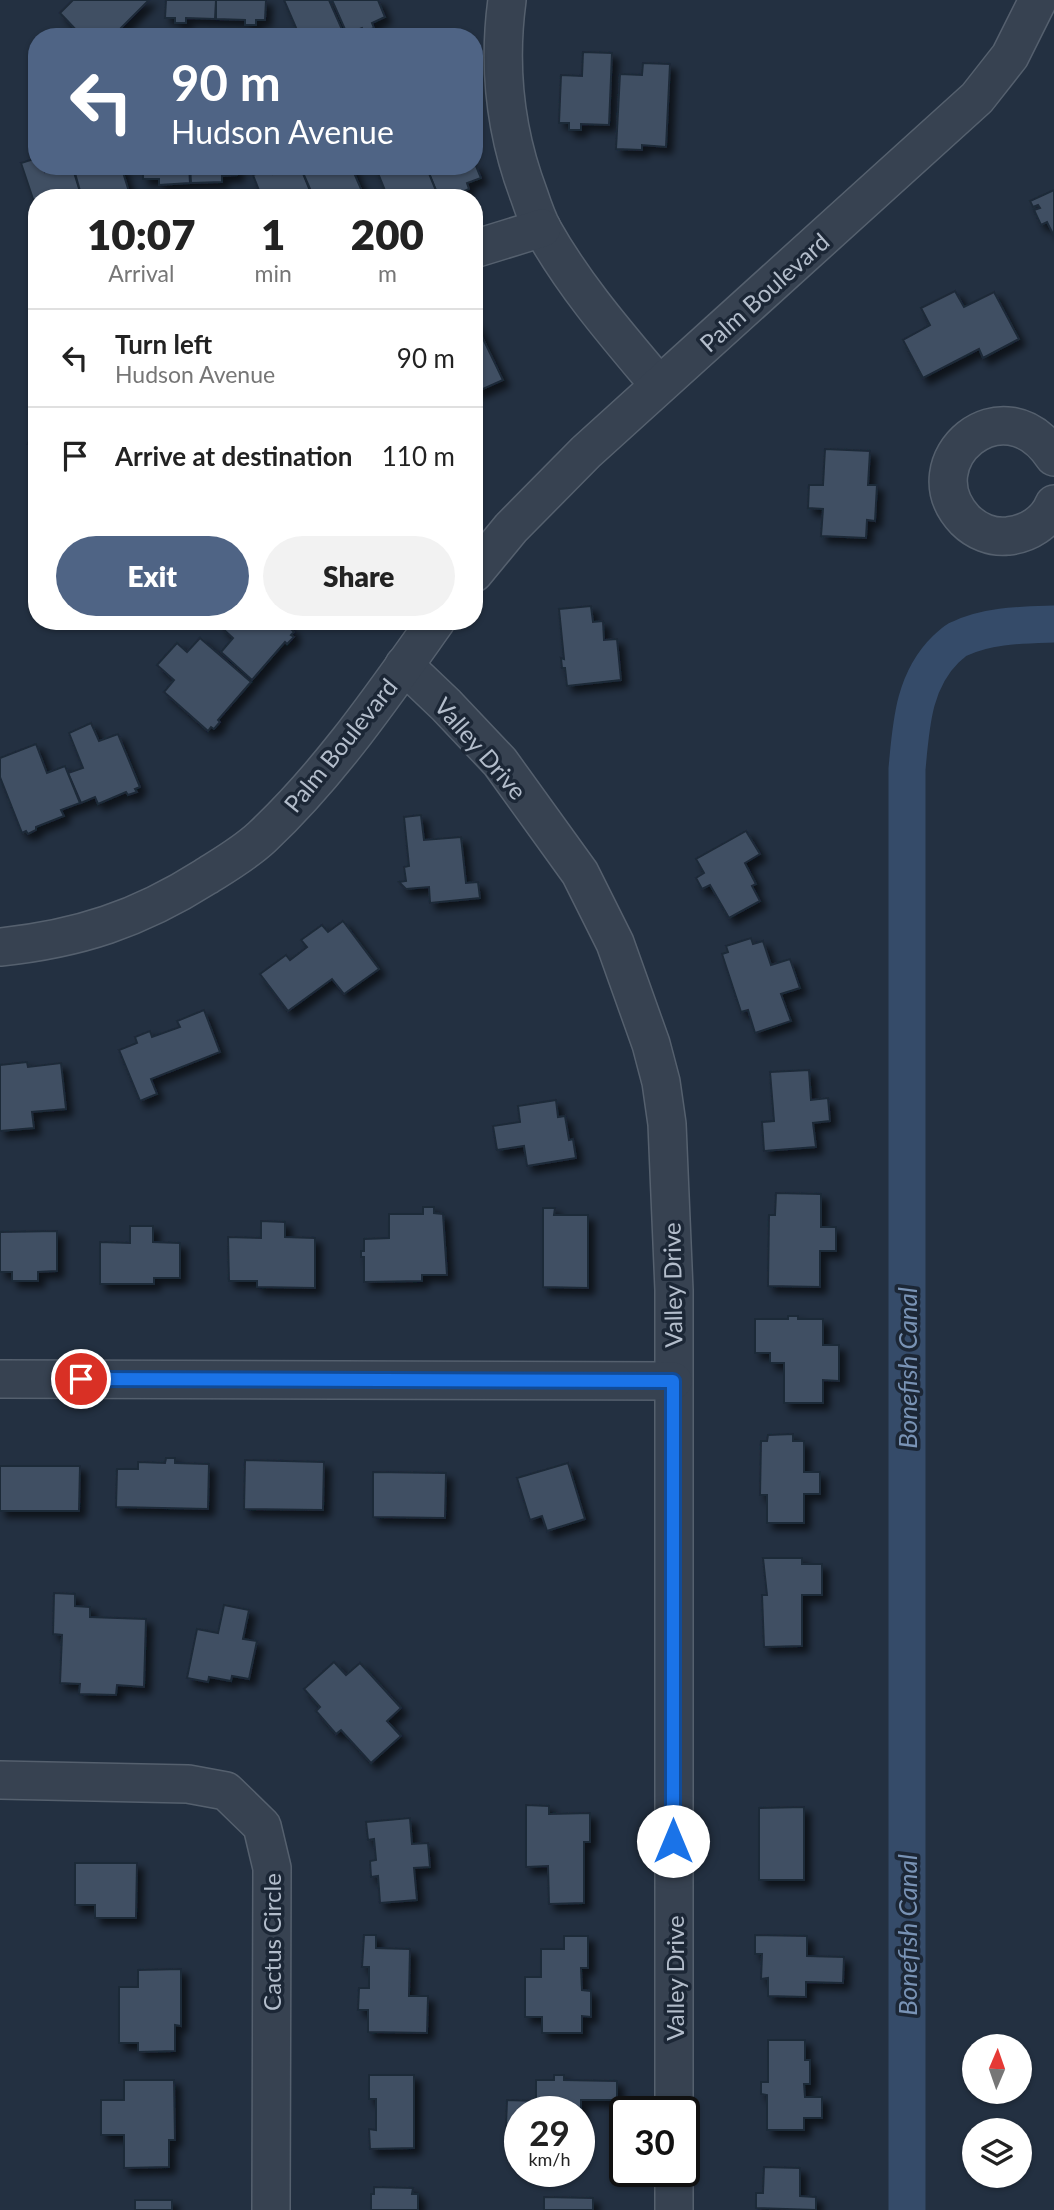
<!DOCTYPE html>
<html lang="en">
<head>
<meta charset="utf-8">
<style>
	body { margin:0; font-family:Lato,sans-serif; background:#f2f2f2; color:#222; height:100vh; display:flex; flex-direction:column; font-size:26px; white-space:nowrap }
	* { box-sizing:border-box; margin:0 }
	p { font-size:23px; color:#767676 }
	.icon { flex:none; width:38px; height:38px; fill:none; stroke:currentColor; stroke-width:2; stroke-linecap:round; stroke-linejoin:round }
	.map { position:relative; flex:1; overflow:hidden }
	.panel { position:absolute; left:28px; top:189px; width:455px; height:441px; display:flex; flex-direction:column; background:#fff; border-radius:28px; box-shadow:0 2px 5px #0004 }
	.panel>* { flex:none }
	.guide { position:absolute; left:28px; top:28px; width:455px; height:147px; border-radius:28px; box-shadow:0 2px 5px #0004; background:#4f6485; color:#fff; overflow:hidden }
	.needle { width:46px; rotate:2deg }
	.tools { position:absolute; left:962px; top:2034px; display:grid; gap:14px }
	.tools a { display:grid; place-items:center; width:70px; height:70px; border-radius:50%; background:#fff; box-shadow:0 2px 5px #0004; font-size:35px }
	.speed { position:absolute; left:504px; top:2096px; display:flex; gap:14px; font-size:35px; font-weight:700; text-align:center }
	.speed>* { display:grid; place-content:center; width:91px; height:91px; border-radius:50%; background:#fff; box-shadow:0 2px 5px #0004; line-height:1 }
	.speed small { font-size:18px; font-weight:400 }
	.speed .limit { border:4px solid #111; border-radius:10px; background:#fff; color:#111 }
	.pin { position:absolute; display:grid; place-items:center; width:60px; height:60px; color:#fff; margin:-30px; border:4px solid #fff; border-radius:50%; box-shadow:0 2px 7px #0007 }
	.me { position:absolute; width:77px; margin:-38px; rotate:0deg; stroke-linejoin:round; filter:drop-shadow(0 0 5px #0008) }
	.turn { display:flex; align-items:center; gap:24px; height:147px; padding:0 28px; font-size:32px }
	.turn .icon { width:91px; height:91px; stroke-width:2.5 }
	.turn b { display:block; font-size:49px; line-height:60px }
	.eta { display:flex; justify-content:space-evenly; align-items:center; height:119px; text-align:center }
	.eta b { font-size:42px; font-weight:800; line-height:49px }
	.primary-button { display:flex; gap:14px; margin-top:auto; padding:14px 28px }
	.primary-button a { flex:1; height:80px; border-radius:42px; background:#4f6485; color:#fff; font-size:28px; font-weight:800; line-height:80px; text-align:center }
	.primary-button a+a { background:#f2f2f2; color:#222 }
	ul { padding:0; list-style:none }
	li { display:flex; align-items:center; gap:21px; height:98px; padding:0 28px; border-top:2px solid #e0e0e0 }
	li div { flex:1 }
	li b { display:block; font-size:26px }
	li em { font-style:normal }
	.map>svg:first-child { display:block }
</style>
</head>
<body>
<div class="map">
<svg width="1054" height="2210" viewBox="0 0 1054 2210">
	<defs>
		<filter id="shadow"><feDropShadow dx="6" dy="6" stdDeviation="3.5" flood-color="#0009"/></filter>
	</defs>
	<rect width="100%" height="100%" fill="#233041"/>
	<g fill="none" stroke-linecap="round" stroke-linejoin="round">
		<path stroke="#354b69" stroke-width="37" d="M907,2210V769C911,726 913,681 946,649C950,646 954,641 959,639C987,625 1023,625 1054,624"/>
	</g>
	<g fill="#415063" stroke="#1e2938" stroke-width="2" filter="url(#shadow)">
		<path d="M73,0H149L112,37H77L80,34L60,13Z"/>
		<path d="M166,0H216L215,19L186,18V23H175V18H165Z"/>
		<path d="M216,0H266L265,20H256V25H245V20L216,19Z"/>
		<path d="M284,0H329L344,34L338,37H300Z"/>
		<path d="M332,0H378L385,17L372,23L374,28L364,32L362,28L347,34Z"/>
		<path d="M583,52L612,53L609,125L581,124V130H569V123H559L561,75L582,76Z"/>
		<path d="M643,63L670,64L666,147L642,145V150L616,149L620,74L642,75Z"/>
		<path d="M37,158V166H43L45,172L63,166H72L82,198H37V211L21,163Z"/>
		<path d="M474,161L481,178L467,183L469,189L449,198H439L426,166H474Z"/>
		<path d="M73,166H121L131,198H82Z"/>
		<path d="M143,166H189L190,183L159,185V179H143Z"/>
		<path d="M190,166H237V175L222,176V182L191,183Z"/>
		<path d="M292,166H300L313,198H262L253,175L271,168L273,174Z"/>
		<path d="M300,166H351L365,198H314Z"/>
		<path d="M375,166H426L439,198H388Z"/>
		<path d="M1054,190V236L1047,222L1041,225L1034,210L1040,208L1038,205L1033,207L1030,201Z"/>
		<path d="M955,291L964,307L994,292L1019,339L983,358L979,349L923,378L903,340L930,325L921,308Z"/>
		<path d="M474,320L503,380L474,393Z"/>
		<path d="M37,423V448L28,444Z"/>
		<path d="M825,449L870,451L868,485H877L875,521L867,520L866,538L821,536L823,509L808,508L809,485H823Z"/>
		<path d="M591,606L593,622L603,621L604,640L617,639L621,680L567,686L565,668H562L561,658L564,659L559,609Z"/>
		<path d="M221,621H283L294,632L291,635L294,637L287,644L285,642L252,680L221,652L233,638L221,627L224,624Z"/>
		<path d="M200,638L251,682L218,720L220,722L214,729L211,727L208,731L164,692L174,680L157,665L177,643L187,652Z"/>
		<path d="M91,723L99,741L118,734L140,787L135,789L137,792L128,795L126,792L98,804L95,797L81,803L68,773L83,768L69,733Z"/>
		<path d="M36,744L47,773L65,766L80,803L61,810L64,816L36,827V830L28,834L26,831L22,833L0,777V758Z"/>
		<path d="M421,815L424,840L461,837L466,883L478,882L480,898L430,903L429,887L406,889L399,882L406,881L404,867L409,866L404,817Z"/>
		<path d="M746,831L760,854L745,863L756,884L752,886L760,901L729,918L710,885L702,889L696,878L704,873L696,859Z"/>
		<path d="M343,921L379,969L344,994L332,979L288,1011L260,974L286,955L290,960L307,947L301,940L322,925L328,932Z"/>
		<path d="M751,938L753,944L763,941L771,965L790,959L800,988L781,994L791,1021L755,1033L748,1010L741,1012L722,954L728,952L726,946Z"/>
		<path d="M204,1010L220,1052L151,1079L157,1094L140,1101L119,1050L137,1043L135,1037L150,1031L152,1037L180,1027L177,1021Z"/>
		<path d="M27,1062L28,1067L61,1063L66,1109L32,1112L34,1128L0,1131V1065Z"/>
		<path d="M809,1070L811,1100L828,1098L830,1121L813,1123L816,1147L764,1151L762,1122L774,1121L770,1072Z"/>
		<path d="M556,1100L558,1117L565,1116L569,1140L573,1139L576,1158L527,1166L524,1146L497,1150L493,1126L520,1122L518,1106Z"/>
		<path d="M776,1193L821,1194V1227H836V1251H820V1287L768,1286L769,1215H775Z"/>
		<path d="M423,1207H434V1213L443,1214L447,1275H422V1281L364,1282V1257H361V1251H364V1239L389,1238V1214H423Z"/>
		<path d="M543,1208H555L554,1215H588V1288L543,1287Z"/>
		<path d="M261,1221L285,1222V1237L315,1238V1288L257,1287V1281H229L228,1237L261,1238Z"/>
		<path d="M130,1226H153V1242L180,1243V1278H154V1284H100V1242L130,1243Z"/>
		<path d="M57,1231V1271L38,1272V1281H12V1272H0V1232Z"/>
		<path d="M788,1316H798V1319H823V1345H839V1381L823,1380V1403H784V1363H770V1353H755V1319H788Z"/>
		<path d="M793,1434V1441H804V1472H820V1494H804V1523H767V1495H760L761,1441H767L768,1435Z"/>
		<path d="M166,1458H175V1463L209,1464L208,1509L116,1507L117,1469H138V1462L165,1463Z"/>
		<path d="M245,1460L324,1462L323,1510L244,1509Z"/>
		<path d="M568,1463L585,1519L547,1531L542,1516L530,1520L517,1478Z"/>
		<path d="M0,1466H80L79,1511H0Z"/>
		<path d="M373,1472L446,1473L445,1518L373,1517Z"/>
		<path d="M763,1558H802V1564H822V1595H802V1646L764,1647L762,1595H767Z"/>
		<path d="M54,1593L75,1594V1606L90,1607V1617L146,1619L144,1687L117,1685L116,1695L79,1694L80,1684L60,1683L62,1635L53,1634Z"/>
		<path d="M224,1605L249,1610L243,1639L257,1641L249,1679L232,1676L231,1681L209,1677L208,1682L187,1678L197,1629L218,1633Z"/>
		<path d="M334,1662L346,1675L360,1663L401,1708L387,1721L401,1736L371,1763L341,1730L336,1734L316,1711L320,1707L304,1689Z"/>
		<path d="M526,1805L549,1806V1814L590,1813V1842H584V1903L549,1904L548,1866L526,1867Z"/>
		<path d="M804,1807V1880H759V1808Z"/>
		<path d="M410,1818L412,1844L428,1843L430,1867L414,1868L417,1900L380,1903L378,1876L371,1877L370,1861L376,1860L374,1839L368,1840L366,1822Z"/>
		<path d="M75,1863H137L136,1918H95V1905H75Z"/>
		<path d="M364,1935H376V1948L410,1949L409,1996H428L427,2033L368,2032V2010H358L359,1988H369V1967H362Z"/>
		<path d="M755,1935L807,1936V1956L844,1957L843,1983L806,1982V1997L768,1996V1978L761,1979L762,1954H755Z"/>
		<path d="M564,1936H588V1968H581L582,1990L591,1991V2017L582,2016V2033H542V2017H525V1977H541V1949H564Z"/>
		<path d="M181,1969V2026L175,2025V2051L138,2052V2043H119V1987H138V1970Z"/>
		<path d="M768,2040H805V2060H810V2084H804L805,2097H822V2118H804V2130H767V2095L761,2094V2082H768Z"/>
		<path d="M369,2075H414V2148L370,2149L369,2129L376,2130V2099H369Z"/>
		<path d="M554,2075H564V2080L617,2081V2100H581V2124L579,2112H520V2126H506L507,2100L536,2101V2080H554Z"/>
		<path d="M124,2080H174L175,2140H169V2167L124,2168V2135H101V2100H124Z"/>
		<path d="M764,2167L800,2168V2196L816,2197V2210L756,2208V2193H763Z"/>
		<path d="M374,2187L413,2188L412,2194H418V2210H371V2194H374Z"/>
		<path d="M544,2197L593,2198V2210H544Z"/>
		<rect x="135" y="2200" width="37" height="10"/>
	</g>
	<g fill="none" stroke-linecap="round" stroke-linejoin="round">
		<defs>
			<g id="minor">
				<path d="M507,0C498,67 505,132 529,195C533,207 537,219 543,230C575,287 617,335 659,385"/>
				<path d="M474,249L542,228"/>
				<path d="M1054,457C1003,380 910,462 965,520C976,531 992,538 1008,536C1028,534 1047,522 1054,504"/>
				<path d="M474,573L511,528L586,452L977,98L1010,56L1038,0"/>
				<path d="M404,665L446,705L500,762L580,873L615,943L651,1044L661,1082L667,1124L674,1290V2112"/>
				<path d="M0,947C78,939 139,919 205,877C224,865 245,853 262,837C330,773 382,697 436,621"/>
				<path d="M0,1379L673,1381"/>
				<path d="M0,1780L188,1784L226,1791L262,1826L272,1868L271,2210"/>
				<path d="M674,2172V2210"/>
			</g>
		</defs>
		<use href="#minor" stroke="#55606e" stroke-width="40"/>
		<use href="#minor" stroke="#374251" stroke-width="37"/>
	</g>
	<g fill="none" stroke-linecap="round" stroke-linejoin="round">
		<defs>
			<path id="route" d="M81,1379L673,1381V1841"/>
		</defs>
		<use href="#route" stroke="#114b97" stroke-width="18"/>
		<use href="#route" stroke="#1a73e8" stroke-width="12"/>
	</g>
	<g text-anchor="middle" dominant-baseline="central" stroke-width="7" stroke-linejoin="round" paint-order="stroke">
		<g font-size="24" fill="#b3bdcb" stroke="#1c2736">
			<text transform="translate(764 292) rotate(-42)">Palm Boulevard</text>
			<text transform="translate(340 745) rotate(-51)">Palm Boulevard</text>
			<text transform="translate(481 748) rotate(49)">Valley Drive</text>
			<text transform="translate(672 1285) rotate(-91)">Valley Drive</text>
			<text transform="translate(271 1942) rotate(-90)">Cactus Circle</text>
			<text transform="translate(674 1978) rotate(-90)">Valley Drive</text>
		</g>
		<g font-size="26" font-style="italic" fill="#7993b5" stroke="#1c2736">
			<text transform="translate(907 1368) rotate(-90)">Bonefish Canal</text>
			<text transform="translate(907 1935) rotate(-90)">Bonefish Canal</text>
		</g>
	</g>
</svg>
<div class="tools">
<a><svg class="needle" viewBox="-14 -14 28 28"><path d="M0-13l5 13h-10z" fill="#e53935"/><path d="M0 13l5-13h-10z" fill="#767676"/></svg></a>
<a><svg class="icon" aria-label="layers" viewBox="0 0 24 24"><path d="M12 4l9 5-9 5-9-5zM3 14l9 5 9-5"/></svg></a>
</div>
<div class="speed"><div>29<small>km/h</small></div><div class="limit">30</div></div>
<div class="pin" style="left:81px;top:1379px;background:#d93025"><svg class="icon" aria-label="arrive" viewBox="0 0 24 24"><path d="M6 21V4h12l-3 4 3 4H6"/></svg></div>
<svg class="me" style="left:673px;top:1841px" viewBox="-20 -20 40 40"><circle r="19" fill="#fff"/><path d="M0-13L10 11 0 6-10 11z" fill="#1a73e8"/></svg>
<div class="guide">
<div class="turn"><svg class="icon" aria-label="left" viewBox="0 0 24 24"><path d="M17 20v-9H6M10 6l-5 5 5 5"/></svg><div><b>90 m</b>Hudson Avenue</div></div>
</div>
<section class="panel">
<div class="eta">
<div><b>10:07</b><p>Arrival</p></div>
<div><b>1</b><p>min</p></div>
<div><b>200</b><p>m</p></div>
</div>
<ul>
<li><svg class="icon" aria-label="left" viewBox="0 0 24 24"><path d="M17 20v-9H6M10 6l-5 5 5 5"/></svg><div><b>Turn left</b><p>Hudson Avenue</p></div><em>90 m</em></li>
<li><svg class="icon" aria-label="arrive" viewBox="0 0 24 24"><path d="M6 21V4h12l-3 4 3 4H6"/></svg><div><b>Arrive at destination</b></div><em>110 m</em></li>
</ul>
<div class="primary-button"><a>Exit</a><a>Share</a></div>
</section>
</div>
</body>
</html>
